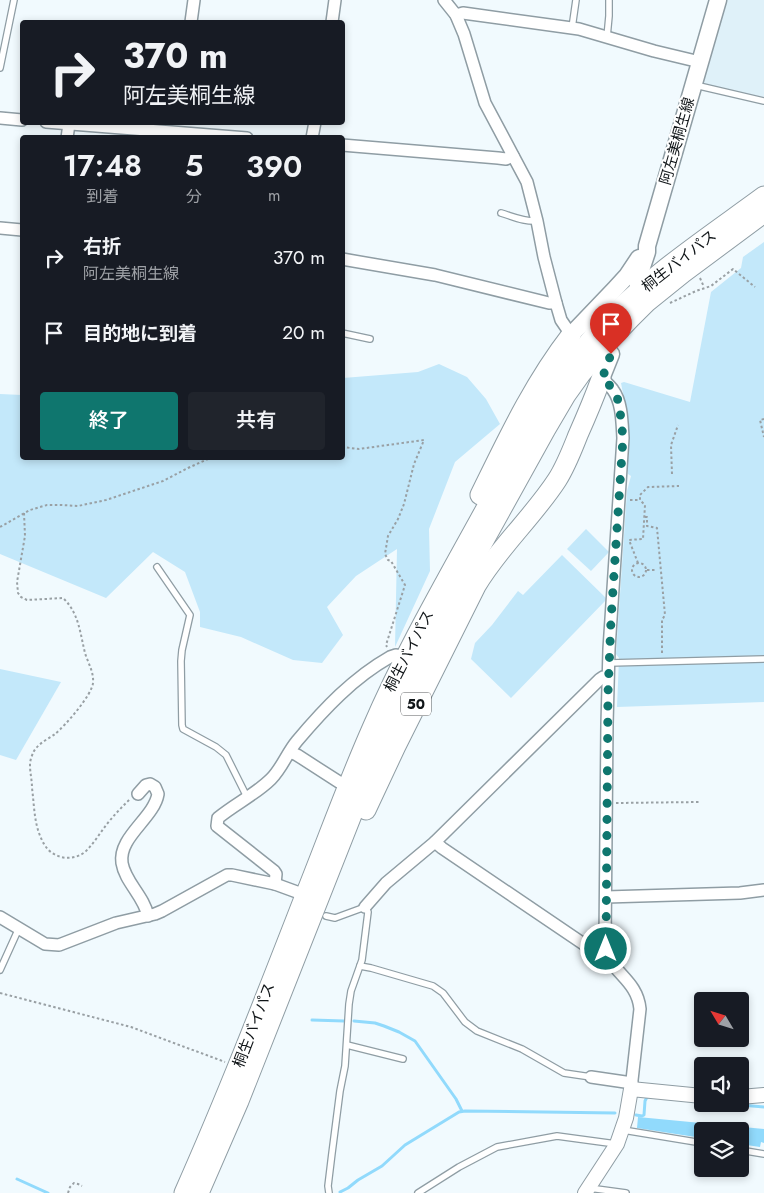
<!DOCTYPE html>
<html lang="ja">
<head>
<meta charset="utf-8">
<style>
	body { margin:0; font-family:Jost,"Noto Sans JP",sans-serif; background:#20242c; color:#f1f3f6; height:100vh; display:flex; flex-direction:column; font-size:19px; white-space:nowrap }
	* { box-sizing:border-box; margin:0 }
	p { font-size:16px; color:#9ea1a6 }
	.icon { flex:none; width:28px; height:28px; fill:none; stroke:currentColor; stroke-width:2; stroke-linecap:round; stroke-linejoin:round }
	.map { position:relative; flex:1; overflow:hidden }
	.panel { position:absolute; left:20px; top:135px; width:325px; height:325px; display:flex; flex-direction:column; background:#171b24; border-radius:5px; box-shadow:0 2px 8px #0003 }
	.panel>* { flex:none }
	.guide { position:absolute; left:20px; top:20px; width:325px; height:105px; border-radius:5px; box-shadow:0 2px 8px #0003; background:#171b24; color:#f1f3f6; overflow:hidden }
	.needle { width:32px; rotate:308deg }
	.controls { position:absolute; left:694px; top:992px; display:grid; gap:10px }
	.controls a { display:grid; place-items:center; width:55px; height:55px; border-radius:5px; background:#171b24; box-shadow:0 2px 8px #0003; font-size:25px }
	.pin { position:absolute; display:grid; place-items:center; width:42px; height:42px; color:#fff; margin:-51px -21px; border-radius:50% 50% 50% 0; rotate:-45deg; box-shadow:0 0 5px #0007 }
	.pin .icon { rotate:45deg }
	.me { position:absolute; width:55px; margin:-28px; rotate:0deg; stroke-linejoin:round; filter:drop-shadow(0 0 4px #0008) }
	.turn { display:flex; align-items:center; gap:18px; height:105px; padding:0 20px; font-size:22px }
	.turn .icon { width:65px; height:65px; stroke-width:2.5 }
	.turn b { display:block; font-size:35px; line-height:42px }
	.eta { display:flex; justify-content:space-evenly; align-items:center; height:85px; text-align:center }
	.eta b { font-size:30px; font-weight:600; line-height:35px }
	.action { display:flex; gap:10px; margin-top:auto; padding:10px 20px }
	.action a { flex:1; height:58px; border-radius:5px; background:#0f766e; color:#fff; font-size:20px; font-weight:600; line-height:58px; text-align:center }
	.action a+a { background:#20242c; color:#f1f3f6 }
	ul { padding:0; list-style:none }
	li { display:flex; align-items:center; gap:15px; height:75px; padding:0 20px }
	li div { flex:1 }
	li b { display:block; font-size:19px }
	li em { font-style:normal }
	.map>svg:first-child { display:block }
</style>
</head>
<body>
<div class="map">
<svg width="764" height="1193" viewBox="0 0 764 1193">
	<rect width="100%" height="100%" fill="#f1fafe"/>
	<path fill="#dff1f9" d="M725,0H764V97L748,95L703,84L702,83Z"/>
	<g fill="#c3e8fa">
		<path d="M764,242V702L617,707L619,658L616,654L627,491L631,476L628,474C627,464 629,455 629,446C630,424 625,404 621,383L624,382L690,402L711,292L741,268L743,257Z"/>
		<path d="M439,364L467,377L486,399L500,424L455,462L429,529L430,571L395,647L397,549L356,576L327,607L343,635L322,663L293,660L241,637L200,627V612L185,572L153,552L106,598L0,554V394L22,395V458H342L343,378L418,372Z"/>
		<path d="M586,529L609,552L591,571L567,549Z"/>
		<path d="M562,555L607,599L511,698L471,659L475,643L492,625L518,591L523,595Z"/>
		<path d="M0,669L61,682L16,760L0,755Z"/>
	</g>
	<path fill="#91dafc" d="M638,1117L764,1129V1143L761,1142L760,1147L740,1144V1131H702V1138L637,1128Z"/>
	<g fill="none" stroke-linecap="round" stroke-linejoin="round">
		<g stroke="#91dafc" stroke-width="3">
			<path d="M312,1020L344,1021"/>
			<path d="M354,1021L375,1023L384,1026L399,1032L415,1041L456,1099L462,1111"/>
			<path d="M729,1104L764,1107"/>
			<path d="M636,1115L642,1116L644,1115L645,1101L647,1097H649"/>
			<path d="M17,1179L48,1193"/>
			<path d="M340,1192L348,1188L358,1180L382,1166L405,1145L459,1112L465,1111L615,1113"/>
		</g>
		<defs>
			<g id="service">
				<path d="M572,28L576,0"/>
				<path d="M607,37L609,16V0"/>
				<path d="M0,68L14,0"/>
				<path d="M695,85L764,101"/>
				<path d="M501,213C514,217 525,222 537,221"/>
				<path d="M342,333L370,339"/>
				<path d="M157,567L190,615L182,650L181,661L182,725L183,729L216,747L226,755L247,797"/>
				<path d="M609,663L764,659"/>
				<path d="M326,916L335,918L365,907L368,912L362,960L351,991L349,1004L345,1066L340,1091L332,1153L328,1186L329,1193"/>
				<path d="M360,966L371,968L433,986L443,993L465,1022L477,1031L522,1049L564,1073L591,1077"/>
				<path d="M0,970L19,928"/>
				<path d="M347,1045L403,1059"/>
				<path d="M623,1130L702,1143"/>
				<path d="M740,1150L764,1154"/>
				<path d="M589,1188L626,1193"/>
				<path d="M418,1193L459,1167L497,1147L557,1136L616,1144"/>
			</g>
			<g id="minor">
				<path d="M444,0L456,15L464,34L485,103L527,182L537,221L544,257L556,303L561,320L574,339"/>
				<path d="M456,15L463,13L579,29L654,51L700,62"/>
				<path d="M191,22L194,0"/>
				<path d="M332,22L335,0"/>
				<path d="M0,118L22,120"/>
				<path d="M46,122L247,138"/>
				<path d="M67,138L69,124"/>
				<path d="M312,138L315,122"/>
				<path d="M342,145L498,158L506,159L513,156"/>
				<path d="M0,228L22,230"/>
				<path d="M342,259L435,275L549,303H556"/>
				<path d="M598,375C603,380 609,384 613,390C622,402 622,422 623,438L609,649L607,724L605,942C606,972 637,977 640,1009L631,1089"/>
				<path d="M290,752L297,755L339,782L347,786"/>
				<path d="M138,794L146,785L150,784L155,787L158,794C154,818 118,837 122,863C125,882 144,896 148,916"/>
				<path d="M435,842L442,848L591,949L607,953"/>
				<path d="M275,884L276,874L274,871L217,826L218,818C235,804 256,794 271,779C282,768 287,753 297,741C324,709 353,678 390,657L396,655L405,658"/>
				<path d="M606,897L740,893L764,890"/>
				<path d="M365,907L386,883L435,842L600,679L603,677H608"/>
				<path d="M0,917L45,944L59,945L116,923L155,914L162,911L227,875H232L275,884L305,895"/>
				<path d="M591,1077L632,1083"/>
			</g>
			<g id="tertiary">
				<path d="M740,1097L764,1095"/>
				<path d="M585,1193L617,1144L626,1118L631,1089L702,1096"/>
			</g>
			<g id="secondary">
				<path d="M637,282L647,252V246L718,0"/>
				<path d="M571,335L615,289L627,276L639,258"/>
				<path d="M601,379L611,354"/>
			</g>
			<g id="trunk">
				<path d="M480,495C507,440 533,384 571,335"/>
				<path d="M366,810L396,746L476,586C499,547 533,517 557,480C566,466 572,450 578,435C586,417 594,398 601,379"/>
				<path d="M184,1193C228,1094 267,993 306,893C328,838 348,782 372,728C403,656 442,588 480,519C516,455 548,390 595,334C642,280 707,238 764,196"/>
				<path d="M199,1193L239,1101L380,744L417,664L440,620L546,429L566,395L581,374L607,343L631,318L647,302L683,273L764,213"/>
			</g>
		</defs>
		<use href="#service" stroke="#8f9da4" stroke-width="8"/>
		<use href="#minor" stroke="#8f9da4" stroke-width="14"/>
		<use href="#tertiary" stroke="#8f9da4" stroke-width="16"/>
		<use href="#secondary" stroke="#8f9da4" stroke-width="19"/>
		<use href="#trunk" stroke="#8f9da4" stroke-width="21"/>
		<g stroke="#99a0a4" stroke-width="2" stroke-dasharray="2.5 2.5" stroke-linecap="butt">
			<path d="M700,278L704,287"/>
			<path d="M670,303L696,291L711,286L733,269L755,287"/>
			<path d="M764,419L760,420L764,437"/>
			<path d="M342,447L359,449L424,440L414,464L404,504L398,519L388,536L385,554L388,560L391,561L405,585L386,645L387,647"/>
			<path d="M277,458H285"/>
			<path d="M672,474L671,445L678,425"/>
			<path d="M630,500H640"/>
			<path d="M24,513L25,536L17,582L18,593L21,597L27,600L63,598C79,613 80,633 85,653C88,663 94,672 93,683C92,695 65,726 55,734C48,739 39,743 34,751C32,755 30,760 30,765C30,773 32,780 32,788C34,803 34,819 39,833C42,841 46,850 54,854C64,860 77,859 86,851C94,843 100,833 107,824C114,815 122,807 130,799"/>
			<path d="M645,517H647V526L657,528L665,615L662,620V654"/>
			<path d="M0,527L30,510L47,505H62L78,506L106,500L163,481L188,468L208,459L215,458"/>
			<circle cx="639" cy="570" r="7"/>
			<path d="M638,563L629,540L643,539L645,505L640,500V495L648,487L679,486"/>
			<path d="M647,570H657"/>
			<path d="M616,803L699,802"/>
			<path d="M0,993L131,1027L225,1062"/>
			<path d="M68,1193L70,1187L74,1183L78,1184L82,1186"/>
		</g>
		<use href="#service" stroke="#fff" stroke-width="5.5"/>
		<use href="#minor" stroke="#fff" stroke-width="11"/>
		<use href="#tertiary" stroke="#fff" stroke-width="14"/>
		<use href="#secondary" stroke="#fff" stroke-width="16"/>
		<use href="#trunk" stroke="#fff" stroke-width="19"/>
	</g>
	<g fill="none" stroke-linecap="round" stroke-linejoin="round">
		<path stroke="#0f766e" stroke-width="9" stroke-dasharray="0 16.2" d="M606,949L608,693L611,620L623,438L619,402L613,390L607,382L602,379L611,354"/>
	</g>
	<g text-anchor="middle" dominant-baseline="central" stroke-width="4" stroke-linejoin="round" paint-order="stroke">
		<rect fill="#fff" stroke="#585b5d" stroke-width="1" x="401" y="692.5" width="30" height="23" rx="4"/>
		<g font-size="14" font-weight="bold" fill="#101518">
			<text x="416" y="704">50</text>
		</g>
		<g font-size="15" fill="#101518" stroke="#fff">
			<text transform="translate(677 141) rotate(-74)">阿左美桐生線</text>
			<text transform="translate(679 261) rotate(-38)">桐生バイパス</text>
			<text transform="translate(409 651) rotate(-63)">桐生バイパス</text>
			<text transform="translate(254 1025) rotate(-69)">桐生バイパス</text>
		</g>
	</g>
</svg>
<div class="controls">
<a><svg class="needle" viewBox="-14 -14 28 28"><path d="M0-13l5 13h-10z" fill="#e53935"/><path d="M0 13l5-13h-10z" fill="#9ea1a6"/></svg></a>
<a><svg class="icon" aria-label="sound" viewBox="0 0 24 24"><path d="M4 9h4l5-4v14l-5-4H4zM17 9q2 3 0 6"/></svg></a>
<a><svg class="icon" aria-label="layers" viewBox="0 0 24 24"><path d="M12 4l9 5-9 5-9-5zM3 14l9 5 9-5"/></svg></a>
</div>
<div class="pin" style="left:611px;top:354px;background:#d93025"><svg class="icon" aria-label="arrive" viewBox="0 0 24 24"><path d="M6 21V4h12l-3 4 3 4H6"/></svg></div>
<svg class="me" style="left:606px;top:949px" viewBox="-20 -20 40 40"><circle r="17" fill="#0f766e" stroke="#fff" stroke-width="3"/><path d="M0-11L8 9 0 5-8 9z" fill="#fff"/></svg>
<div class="guide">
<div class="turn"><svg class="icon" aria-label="right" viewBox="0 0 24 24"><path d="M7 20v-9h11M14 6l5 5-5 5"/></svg><div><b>370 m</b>阿左美桐生線</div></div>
</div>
<section class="panel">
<div class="eta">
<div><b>17:48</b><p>到着</p></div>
<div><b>5</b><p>分</p></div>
<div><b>390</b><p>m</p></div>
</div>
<ul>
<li><svg class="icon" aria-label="right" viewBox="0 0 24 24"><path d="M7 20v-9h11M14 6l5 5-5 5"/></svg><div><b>右折</b><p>阿左美桐生線</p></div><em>370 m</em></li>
<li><svg class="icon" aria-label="arrive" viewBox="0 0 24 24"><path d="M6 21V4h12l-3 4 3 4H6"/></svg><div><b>目的地に到着</b></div><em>20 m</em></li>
</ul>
<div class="action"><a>終了</a><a>共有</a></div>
</section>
</div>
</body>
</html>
